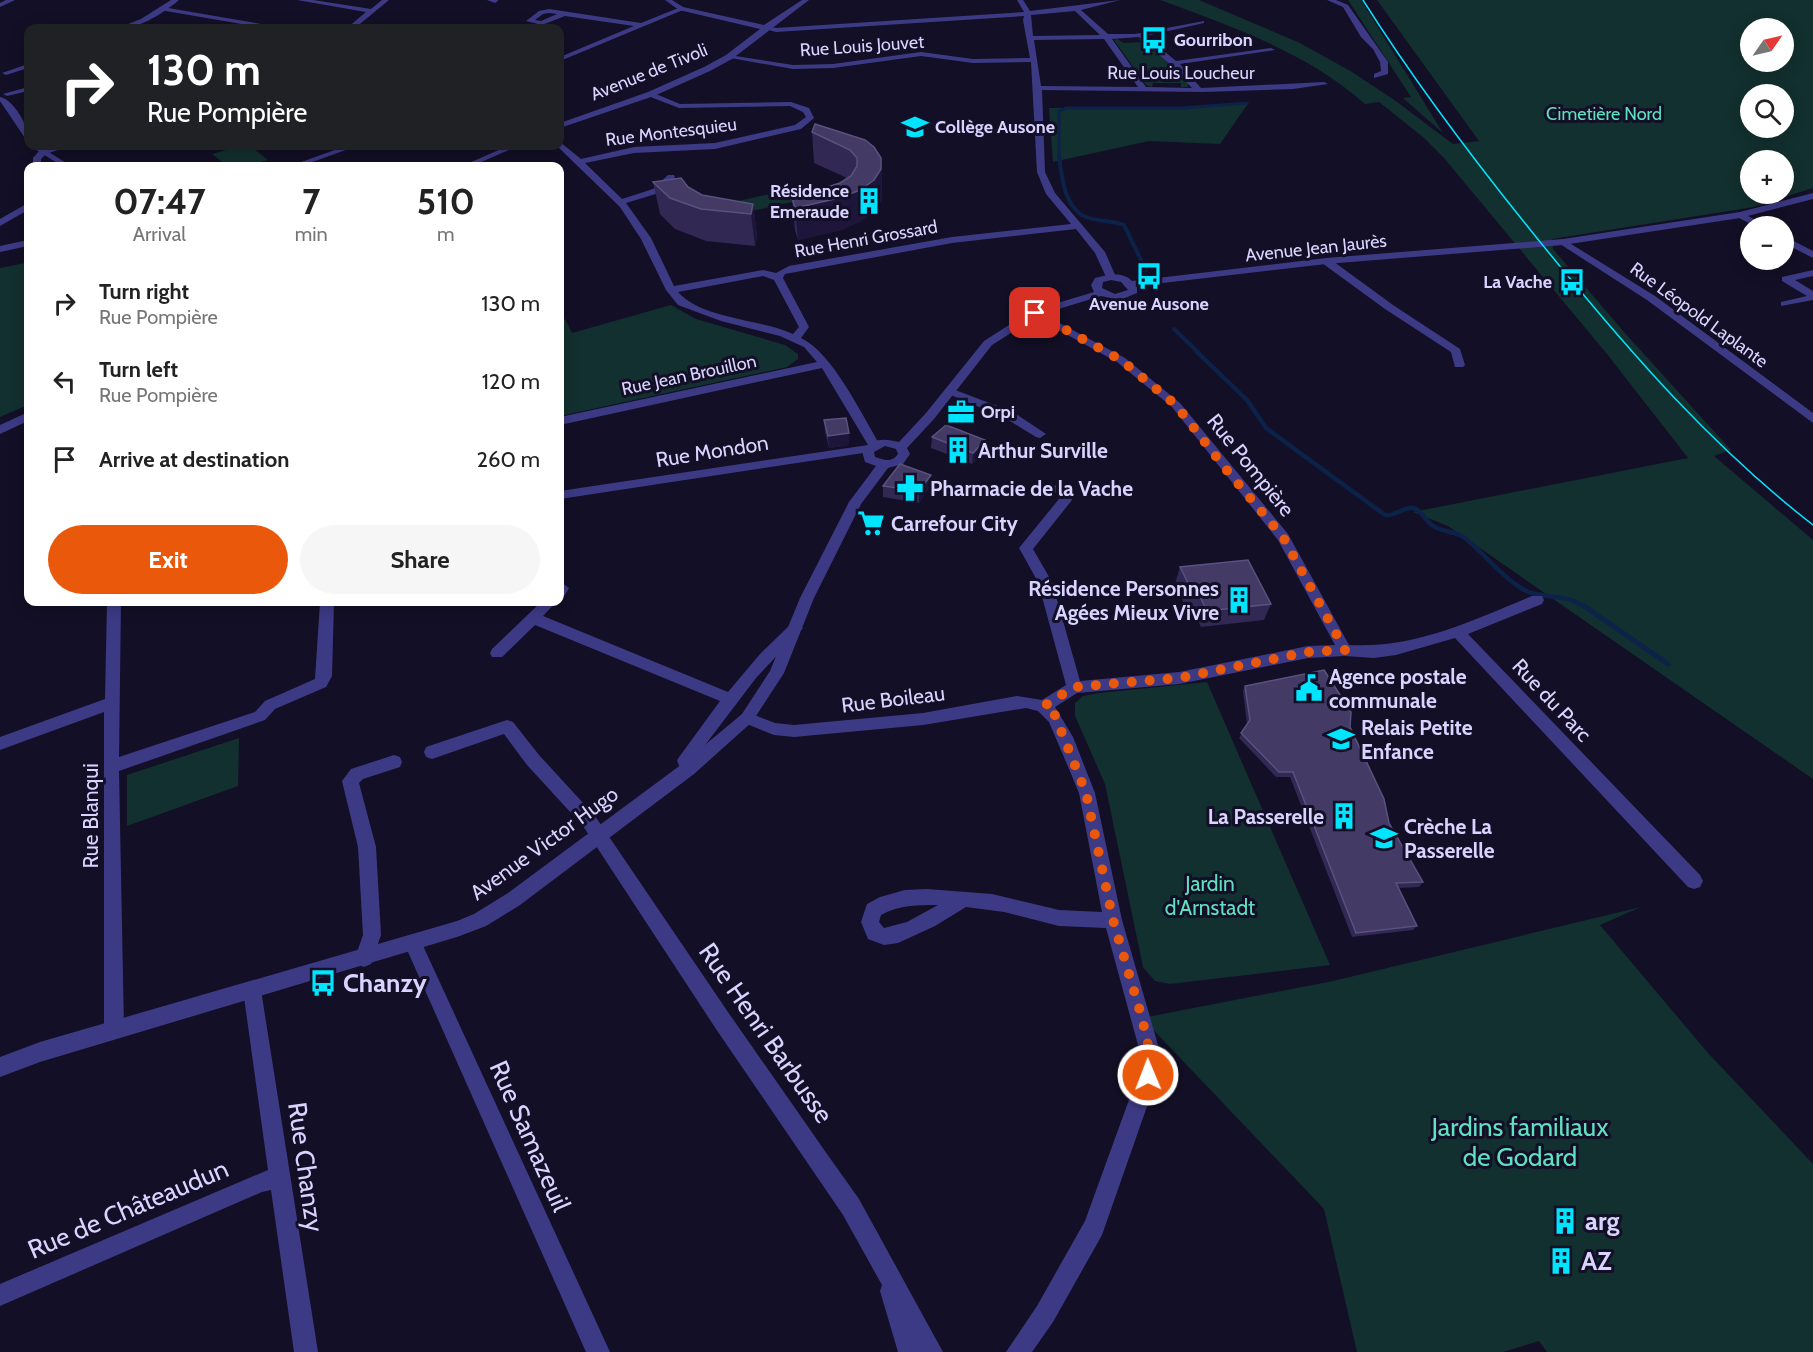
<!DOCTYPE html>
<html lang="en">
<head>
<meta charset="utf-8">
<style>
	body { margin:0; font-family:Cabin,sans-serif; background:#f6f6f6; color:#222; height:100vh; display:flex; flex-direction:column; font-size:22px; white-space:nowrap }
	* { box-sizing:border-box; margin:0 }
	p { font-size:20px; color:#767676 }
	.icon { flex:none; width:33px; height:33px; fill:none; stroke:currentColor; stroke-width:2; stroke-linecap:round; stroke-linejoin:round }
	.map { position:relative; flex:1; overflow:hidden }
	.side { position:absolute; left:24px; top:162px; width:540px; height:444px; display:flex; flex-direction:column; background:#fff; border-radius:12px; box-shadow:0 3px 15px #0003 }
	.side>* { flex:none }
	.banner { position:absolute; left:24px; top:24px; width:540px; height:126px; border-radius:12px; box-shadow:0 3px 15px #0003; background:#202124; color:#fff; overflow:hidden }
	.needle { width:39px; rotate:56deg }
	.fabs { position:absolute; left:1740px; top:18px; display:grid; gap:12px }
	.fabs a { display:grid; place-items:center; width:54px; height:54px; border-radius:50%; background:#fff; box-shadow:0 3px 15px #0003; font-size:30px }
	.pin { position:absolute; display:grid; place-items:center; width:51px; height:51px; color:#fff; margin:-26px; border-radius:12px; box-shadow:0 3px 9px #0006 }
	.me { position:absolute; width:66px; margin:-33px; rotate:359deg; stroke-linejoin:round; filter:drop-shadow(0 0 4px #0008) }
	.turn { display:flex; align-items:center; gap:21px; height:126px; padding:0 24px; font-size:27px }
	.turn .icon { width:78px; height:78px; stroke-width:2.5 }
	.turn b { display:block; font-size:42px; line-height:51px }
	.eta { display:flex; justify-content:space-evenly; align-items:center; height:102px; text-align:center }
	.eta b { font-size:36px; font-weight:800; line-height:42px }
	.button { display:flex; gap:12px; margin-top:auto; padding:12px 24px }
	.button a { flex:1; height:69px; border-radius:36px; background:#ea580c; color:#fff; font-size:24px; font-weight:800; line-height:69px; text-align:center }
	.button a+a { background:#f6f6f6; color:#222 }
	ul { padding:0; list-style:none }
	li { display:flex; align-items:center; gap:18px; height:78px; padding:0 24px }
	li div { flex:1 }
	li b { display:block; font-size:22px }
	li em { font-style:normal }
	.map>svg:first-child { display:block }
</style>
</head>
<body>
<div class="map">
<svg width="1813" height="1352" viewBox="0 0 1813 1352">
	<rect width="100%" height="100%" fill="#130f26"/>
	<g fill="#12302f" fill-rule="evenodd">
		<path d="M1160,0H1199L1300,43L1352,72L1393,99L1453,144L1479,141L1377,0H1813V188L1754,207L1552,239L1553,249L1624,332L1731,450L1714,456L1813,540V779L1448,526L1413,512L1688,458L1607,354L1444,158L1423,137L1379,102L1365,104C1308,53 1231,26 1160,0ZM1750,28H1784V62H1750ZM1750,94H1784V128H1750ZM1750,160H1784V194H1750Z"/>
		<path d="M1348,0H1361L1443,133L1403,98L1411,97Z"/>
		<path d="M1137,38C1154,41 1177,71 1190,83L1187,87H1181V83H1153L1152,87L1146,85L1114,40L1117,39L1124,43L1142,42Z"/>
		<path d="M1249,102L1220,144L1149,141L1053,162L1049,108L1184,107Z"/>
		<path d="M240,146H250L268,160L246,166H227L212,154Z"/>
		<path d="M792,189L801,200L747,212L738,201Z"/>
		<path d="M25,263L28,270V405L0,417V268Z"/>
		<path d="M671,305L696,319L785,345L798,354V359L787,367L560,416V309L572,333Z"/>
		<path d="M1207,682L1330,965L1170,984L1155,981L1143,967L1105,784L1075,716V703L1083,696L1099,693Z"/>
		<path d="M239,738L238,786L127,826V775Z"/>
		<path d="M1641,907L1600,925L1708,1053L1813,1164V1352H1547L1539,1341L1503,1352H1357L1324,1209L1142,1018L1333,981Z"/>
	</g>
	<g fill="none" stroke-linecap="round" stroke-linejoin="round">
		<path stroke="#0c2248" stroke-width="3" d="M1059,155V111L1067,108H1183L1247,103"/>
		<g stroke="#0c2248" stroke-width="4">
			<path d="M1059,154C1061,174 1064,208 1086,217C1098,222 1112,220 1124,225L1146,270"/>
			<path d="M1174,329L1199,353"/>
		</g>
		<path stroke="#0c2248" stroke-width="4.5" d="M1197,352L1247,400L1266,428L1385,515C1395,517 1407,504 1416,509C1422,512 1426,521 1432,525C1441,532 1453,531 1462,536C1483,551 1499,575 1521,588C1541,601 1563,591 1586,608"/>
		<path stroke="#0c2248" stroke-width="5" d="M1584,606L1668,664"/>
		<g fill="#3d3a85" fill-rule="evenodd">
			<path d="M6,0H15L0,7V3Z"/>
			<path d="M297,0H313L371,9L382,0H389L355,28H347L366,12Z"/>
			<path d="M487,0H498V1L495,3Z"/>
			<path d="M1017,0H1023L1030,11L1120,0L1081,10L1108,34H1135L1204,21V23L1146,36L1176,61L1271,48L1275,50L1180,64L1201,88L1324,82L1328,84L1293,89L1203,92L1042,90L1045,172L1055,193L1105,252L1116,277L1115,279H1107L1095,253L1076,229L952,243L785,274L783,278L809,327L801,338C832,352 862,415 880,445L870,452L560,499V491L868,445L822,368L560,425V417L817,362L804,347L780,336L721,321L678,305L666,290L641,239L620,207L557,146H560V142L581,159L634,147L715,143L795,125L806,117L803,112L790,106L679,108L648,96V92H651L680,104L791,102L809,108L814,118L801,129L715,149L634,153L585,163L622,199L653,189L668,175H674L675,177L671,184L659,193L626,203L651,238L674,286L763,270L776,273L789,266L952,237L1071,224L1046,194L1037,172L1031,62L973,63L921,56L833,68L793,69L725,57L729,55L793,65L833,64L921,52L973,59L1030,58L1023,20L1024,16L776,32L762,28L766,26L776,28L1024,12ZM1075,11L1100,35L1033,36L1031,15ZM1139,37L1171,65L1192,88L1146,87L1112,39ZM1104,39L1138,87L1041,86L1034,40ZM763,276L774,280L799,327L793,334C761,319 701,319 678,292Z"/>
			<path d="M1327,0H1336L1348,5L1388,62V74L1374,78V74L1381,71L1380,62L1373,49L1361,37L1343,7Z"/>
			<path d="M162,7L273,26L277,28H264L160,10Z"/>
			<path d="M681,7L683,10L560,61V57L634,26L565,16L542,25L526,21L539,11L549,9L641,23ZM549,13L557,14L541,21L535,20L543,14Z"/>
			<path d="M28,87V91L7,96L3,94Z"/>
			<path d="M58,146H70L46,154L41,159V166H33V158L40,150Z"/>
			<path d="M346,146H357L301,166H290Z"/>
			<path d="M28,203V210L0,226V219Z"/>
			<path d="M1737,213H1743L1766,226H1755L1737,217Z"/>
			<path d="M1784,236L1813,251V258L1784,243Z"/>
			<path d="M1563,239L1655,296L1813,413V423L1647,300L1560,244V240Z"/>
			<path d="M28,240V246L0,252V246Z"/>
			<path d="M1322,259H1330L1393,305L1460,349L1465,365L1463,367H1455L1451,352L1385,309L1322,263Z"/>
			<path d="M1813,270V276L1795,280L1813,291V300L1781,306V302L1807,296L1782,281V277Z"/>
			<path d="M1035,310L1125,358L1180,403L1288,534L1349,645C1414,649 1474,620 1532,596H1542L1544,600L1542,604L1468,634L1700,875L1703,881L1700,887L1694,889L1688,887L1455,638L1396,655L1374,658L1345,656L1308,658L1179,684L1077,693L1055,707L1073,737L1095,793L1122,920L1158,1045V1075L1102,1235L1053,1322L1032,1352H1006L1037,1306L1085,1221L1138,1075V1045L1106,928L1059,926L1004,912L966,907L935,926L898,943L884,945L868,939L861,922L867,904L880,897L905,890L927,889L992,894L1059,910L1102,912L1079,793L1072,776L1049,722L1038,711L1026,708L923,725L794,737L774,735L742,722L739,718L742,714L747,712L775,723L794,725L923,713L1017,696L1042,700L1066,685L1038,582L1019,548L1059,499L1053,487L1059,483L1069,489L1072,500L1033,549L1052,582L1080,681L1179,672L1308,646L1335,645L1278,540L1172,407L1117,362L1031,315L1030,313ZM938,905L907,922L884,928L879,922L881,915C898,905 918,905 938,905Z"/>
			<path d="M950,388L1013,412L1046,434L1040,438L1036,437L1005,418L946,393V389Z"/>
			<path d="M562,583L569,588L565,595L560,596V584Z"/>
			<path d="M107,602H121L119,757L255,712L265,701L315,679L320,602H334L332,676L326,687L275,709L265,720L119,771L124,1029L121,1036L114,1039L107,1036L104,1029V712L0,750V737L105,699Z"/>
			<path d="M541,602H556L543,616L728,692L760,654L791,624L796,623L803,628L756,678L693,761L696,769L694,774L688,776L682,774L677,760L720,701L535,625L502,657H492L490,653L492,649Z"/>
			<path d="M507,720L513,722L539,755L595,816L730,1015L827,1154L859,1199L943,1352H898L880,1291L882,1285L843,1215L716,1029L583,826L527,765L504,734L432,759L426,757L424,752L426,747Z"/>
			<path d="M394,755L400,757L402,762L400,767L363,779L359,783L376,847L381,935L371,964L364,967L357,964L355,958L363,935L358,847L342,781L351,769Z"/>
			<path d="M413,934L419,937L610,1352H586L404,943L407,937Z"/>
			<path d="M252,981L259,983L261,990L318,1352H294L271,1190L262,1192L0,1306V1284L268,1170L243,990L245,983Z"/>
		</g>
		<g fill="#3d3a85" fill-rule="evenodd">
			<path d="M171,0H179C165,12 138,30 118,28L141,19Z"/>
			<path d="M665,0H672L683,7L764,25L802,0H809L732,59L710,71L654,96L560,128V123L648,92L704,67L726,55L760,29L679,10Z"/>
			<path d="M28,64V68L6,75L2,73Z"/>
			<path d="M0,97C13,99 28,125 28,138H25L0,101Z"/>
			<path d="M30,146H39L71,166H62Z"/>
			<path d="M508,146H518L472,166H462Z"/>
			<path d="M1813,193V199L1740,218L1563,245L1326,264L1137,286V293L1120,300L1101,296L1039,315L992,345L934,419L907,448L910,454L903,464L888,468L861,504L814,598L784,673L752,722L694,774L520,905L486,926L457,937L40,1062L0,1077V1057L40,1042L457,921L474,914L508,893L682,764L742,714L770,671L800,598L849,502L876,466L865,462L862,451C872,438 884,438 899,442L926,413L984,341L1031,311L1094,292L1091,285L1095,278C1108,275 1122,271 1132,281L1326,258L1563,239L1740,212ZM1111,280L1121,282L1128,290L1115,294L1102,288L1103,282ZM885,446L896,449L898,454C892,463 884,460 875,457L874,452Z"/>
			<path d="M24,414H28V421L0,434V425Z"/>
		</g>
		<path stroke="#00e5ff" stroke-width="1.5" d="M1363,0C1421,92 1485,175 1554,259C1633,356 1714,448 1813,525"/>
	</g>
	<g fill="#312854">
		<path d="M812,132L881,158L882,200L874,212L861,221L841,230L798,240L795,230L792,198L840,183L847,178L814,163Z"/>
		<path d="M653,182L688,187L702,195L753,204L757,236L755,246L706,241L675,229L660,214Z"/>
		<path d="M824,420L849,433V445L829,448L825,432Z"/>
		<path d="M932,437L984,452L972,464L931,448Z"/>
		<path d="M883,486H930L919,503L883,497Z"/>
		<path d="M1180,567L1271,604L1264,620L1201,627L1193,610H1187L1175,584Z"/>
		<path d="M1245,686L1350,727L1389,823L1423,882L1419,887L1399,888L1417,926L1413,930L1352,937L1290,777H1276L1239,738L1247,724L1243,691Z"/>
	</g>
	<g fill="#1d163a">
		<path d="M881,158L882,200L874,212L861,221L841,230L798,240L795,208L839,198Z"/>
		<path d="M753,204L757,236L755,246L751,214Z"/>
		<path d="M849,433V445L829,448L828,436Z"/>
		<path d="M985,440L984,452L972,464L973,453Z"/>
		<path d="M931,475L930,486L919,503V491Z"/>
	</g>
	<g fill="#433a66" stroke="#5a527e" stroke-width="1.5">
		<path d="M815,124L865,140L874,147L881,158V169L874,180L860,190L839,198L795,208L792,198L840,183L851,176L857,166V158L850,150L812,132Z"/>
		<path d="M681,178L688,187L702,195L753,204L751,214L701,209L670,198L653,182Z"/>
		<path d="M846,418L849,433L828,436L824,420Z"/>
		<path d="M946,425L985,440L973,453L932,437Z"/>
		<path d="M900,464L931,475L919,491L883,486Z"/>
		<path d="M1248,560L1271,604L1207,611L1198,593H1193L1180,567Z"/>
		<path d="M1324,670L1351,712L1350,727L1384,799L1389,823L1423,882L1396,883L1417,926L1356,933L1293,772H1279L1241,733L1250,720L1245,686Z"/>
	</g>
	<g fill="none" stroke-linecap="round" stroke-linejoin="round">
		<path stroke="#ea580c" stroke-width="10" stroke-dasharray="0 18" d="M1035,313L1121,360L1176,405L1225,468L1283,537L1345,650L1308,652L1179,678L1074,687L1044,706L1054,713L1086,793L1113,920L1142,1018L1148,1045V1075"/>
	</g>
	<defs>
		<symbol id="bus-bare" viewBox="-9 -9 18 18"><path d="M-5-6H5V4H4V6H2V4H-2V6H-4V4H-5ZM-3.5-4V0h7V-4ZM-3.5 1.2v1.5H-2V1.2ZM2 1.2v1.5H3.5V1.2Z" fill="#00e5ff" stroke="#130f26" stroke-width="2.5" paint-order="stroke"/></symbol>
		<symbol id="school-bare" viewBox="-9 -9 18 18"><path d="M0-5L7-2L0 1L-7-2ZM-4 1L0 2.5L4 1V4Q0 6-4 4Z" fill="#00e5ff" stroke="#130f26" stroke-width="2.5" paint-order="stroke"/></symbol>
		<symbol id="building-bare" viewBox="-9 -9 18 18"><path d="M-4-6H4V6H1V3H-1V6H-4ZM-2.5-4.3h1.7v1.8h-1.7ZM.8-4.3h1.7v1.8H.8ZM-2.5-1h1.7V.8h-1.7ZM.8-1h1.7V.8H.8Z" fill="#00e5ff" stroke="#130f26" stroke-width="2.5" paint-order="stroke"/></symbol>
		<symbol id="office-bare" viewBox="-9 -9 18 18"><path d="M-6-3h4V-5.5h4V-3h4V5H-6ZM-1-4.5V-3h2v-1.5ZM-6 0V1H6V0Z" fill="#00e5ff" stroke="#130f26" stroke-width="2.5" paint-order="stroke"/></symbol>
		<symbol id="pharmacy-bare" viewBox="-9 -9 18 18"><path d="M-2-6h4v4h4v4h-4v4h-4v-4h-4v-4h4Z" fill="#00e5ff" stroke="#130f26" stroke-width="2.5" paint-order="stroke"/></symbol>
		<symbol id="supermarket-bare" viewBox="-9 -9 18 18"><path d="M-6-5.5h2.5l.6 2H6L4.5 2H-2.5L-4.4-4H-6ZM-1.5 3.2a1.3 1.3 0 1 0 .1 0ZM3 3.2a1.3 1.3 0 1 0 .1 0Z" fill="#00e5ff" stroke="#130f26" stroke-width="2.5" paint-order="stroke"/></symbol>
		<symbol id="civic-bare" viewBox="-9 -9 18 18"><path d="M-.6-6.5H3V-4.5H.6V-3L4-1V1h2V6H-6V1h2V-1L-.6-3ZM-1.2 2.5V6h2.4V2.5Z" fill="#00e5ff" stroke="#130f26" stroke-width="2.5" paint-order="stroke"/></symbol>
	</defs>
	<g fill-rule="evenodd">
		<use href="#bus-bare" x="1135" y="21" width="38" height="38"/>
		<use href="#school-bare" x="896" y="108" width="38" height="38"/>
		<use href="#building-bare" x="850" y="182" width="38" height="38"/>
		<use href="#bus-bare" x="1130" y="257" width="38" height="38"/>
		<use href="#bus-bare" x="1553" y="263" width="38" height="38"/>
		<use href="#office-bare" x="942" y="393" width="38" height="38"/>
		<use href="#building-bare" x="939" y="431" width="38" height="38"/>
		<use href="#pharmacy-bare" x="891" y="469" width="38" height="38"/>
		<use href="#supermarket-bare" x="852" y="504" width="38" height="38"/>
		<use href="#building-bare" x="1220" y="581" width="38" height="38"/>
		<use href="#civic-bare" x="1290" y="669" width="38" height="38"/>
		<use href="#school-bare" x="1322" y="720" width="38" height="38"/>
		<use href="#building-bare" x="1325" y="797" width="38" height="38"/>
		<use href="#school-bare" x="1365" y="819" width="38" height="38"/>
		<use href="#bus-bare" x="304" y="964" width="38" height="38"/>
		<use href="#building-bare" x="1546" y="1202" width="38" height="38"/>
		<use href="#building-bare" x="1542" y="1242" width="38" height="38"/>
	</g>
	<g text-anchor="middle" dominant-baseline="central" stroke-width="6" stroke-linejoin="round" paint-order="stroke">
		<g font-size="18" font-weight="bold" fill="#d9d4ff" stroke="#130f26" text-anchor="start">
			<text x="1174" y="40">Gourribon</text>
			<text x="935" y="127">Collège Ausone</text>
			<text x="849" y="191" text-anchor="end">Résidence<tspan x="849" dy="21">Emeraude</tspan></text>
			<text x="1552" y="282" text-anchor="end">La Vache</text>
			<text x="1149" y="304" text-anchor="middle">Avenue Ausone</text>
			<text x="981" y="412">Orpi</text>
		</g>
		<g font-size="18" fill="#d9d4ff" stroke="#130f26">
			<text transform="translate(862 46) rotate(-4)">Rue Louis Jouvet</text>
			<text transform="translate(649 72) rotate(-22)">Avenue de Tivoli</text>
			<text x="1181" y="73">Rue Louis Loucheur</text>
			<text transform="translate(671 132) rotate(-7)">Rue Montesquieu</text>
			<text transform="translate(866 239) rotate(-10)">Rue Henri Grossard</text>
			<text transform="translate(1316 248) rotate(-6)">Avenue Jean Jaurès</text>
			<text transform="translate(1699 315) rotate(36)">Rue Léopold Laplante</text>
			<text transform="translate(689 375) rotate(-12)">Rue Jean Brouillon</text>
		</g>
		<g font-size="18" fill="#5fe0c0" stroke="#130f26">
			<text x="1604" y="114">Cimetière Nord</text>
		</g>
		<g font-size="21" font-weight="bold" fill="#d9d4ff" stroke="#130f26" text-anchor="start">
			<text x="978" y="450">Arthur Surville</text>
			<text x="930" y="488">Pharmacie de la Vache</text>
			<text x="891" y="523">Carrefour City</text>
			<text x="1219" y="588" text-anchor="end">Résidence Personnes<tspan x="1219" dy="24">Agées Mieux Vivre</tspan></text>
			<text x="1329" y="676">Agence postale<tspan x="1329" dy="24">communale</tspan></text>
			<text x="1361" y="727">Relais Petite<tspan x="1361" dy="24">Enfance</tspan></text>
			<text x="1324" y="816" text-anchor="end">La Passerelle</text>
			<text x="1404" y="826">Crèche La<tspan x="1404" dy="24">Passerelle</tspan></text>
		</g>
		<g font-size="21" fill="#d9d4ff" stroke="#130f26">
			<text transform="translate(712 451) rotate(-9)">Rue Mondon</text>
			<text transform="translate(1251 465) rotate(51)">Rue Pompière</text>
			<text transform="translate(893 699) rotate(-7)">Rue Boileau</text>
			<text transform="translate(1552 700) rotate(47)">Rue du Parc</text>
			<text transform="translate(90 816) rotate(-90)">Rue Blanqui</text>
			<text transform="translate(544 843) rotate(-36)">Avenue Victor Hugo</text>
		</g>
		<g font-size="21" fill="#5fe0c0" stroke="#130f26">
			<text x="1210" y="883">Jardin<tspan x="1210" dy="24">d'Arnstadt</tspan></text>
		</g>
		<g font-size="26" font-weight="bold" fill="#d9d4ff" stroke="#130f26" text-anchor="start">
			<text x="343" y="983">Chanzy</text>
			<text x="1585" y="1221">arg</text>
			<text x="1581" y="1261">AZ</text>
		</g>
		<g font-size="26" fill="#d9d4ff" stroke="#130f26">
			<text transform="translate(766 1033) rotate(55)">Rue Henri Barbusse</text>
			<text transform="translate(530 1136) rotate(66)">Rue Samazeuil</text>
			<text transform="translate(306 1167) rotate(82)">Rue Chanzy</text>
			<text transform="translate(128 1209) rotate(-23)">Rue de Châteaudun</text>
		</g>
		<g font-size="26" fill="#5fe0c0" stroke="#130f26">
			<text x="1520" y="1127">Jardins familiaux<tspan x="1520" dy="30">de Godard</tspan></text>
		</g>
	</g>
</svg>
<div class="fabs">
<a><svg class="needle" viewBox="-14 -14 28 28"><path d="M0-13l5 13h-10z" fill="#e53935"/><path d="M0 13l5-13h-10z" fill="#767676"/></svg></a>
<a><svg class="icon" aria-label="search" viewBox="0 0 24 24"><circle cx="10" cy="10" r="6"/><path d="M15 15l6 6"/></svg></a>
<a>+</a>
<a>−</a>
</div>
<div class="pin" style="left:1035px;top:313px;background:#d93025"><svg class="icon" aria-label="arrive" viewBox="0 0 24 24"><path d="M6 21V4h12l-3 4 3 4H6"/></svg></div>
<svg class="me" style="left:1148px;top:1075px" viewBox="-20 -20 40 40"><circle r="17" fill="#ea580c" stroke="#fff" stroke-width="3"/><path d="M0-11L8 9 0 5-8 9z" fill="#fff"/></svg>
<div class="banner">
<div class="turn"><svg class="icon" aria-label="right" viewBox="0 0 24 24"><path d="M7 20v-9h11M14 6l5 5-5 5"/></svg><div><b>130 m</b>Rue Pompière</div></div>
</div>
<section class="side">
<div class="eta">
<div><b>07:47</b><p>Arrival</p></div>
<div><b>7</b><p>min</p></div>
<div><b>510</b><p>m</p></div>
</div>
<ul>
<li><svg class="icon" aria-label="right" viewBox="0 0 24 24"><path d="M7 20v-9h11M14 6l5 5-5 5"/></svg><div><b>Turn right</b><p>Rue Pompière</p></div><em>130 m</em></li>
<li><svg class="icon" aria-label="left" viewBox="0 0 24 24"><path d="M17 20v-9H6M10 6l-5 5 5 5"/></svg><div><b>Turn left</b><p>Rue Pompière</p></div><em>120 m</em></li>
<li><svg class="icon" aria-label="arrive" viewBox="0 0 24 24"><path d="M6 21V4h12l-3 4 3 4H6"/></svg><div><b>Arrive at destination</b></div><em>260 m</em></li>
</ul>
<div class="button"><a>Exit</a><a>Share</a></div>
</section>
</div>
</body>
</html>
